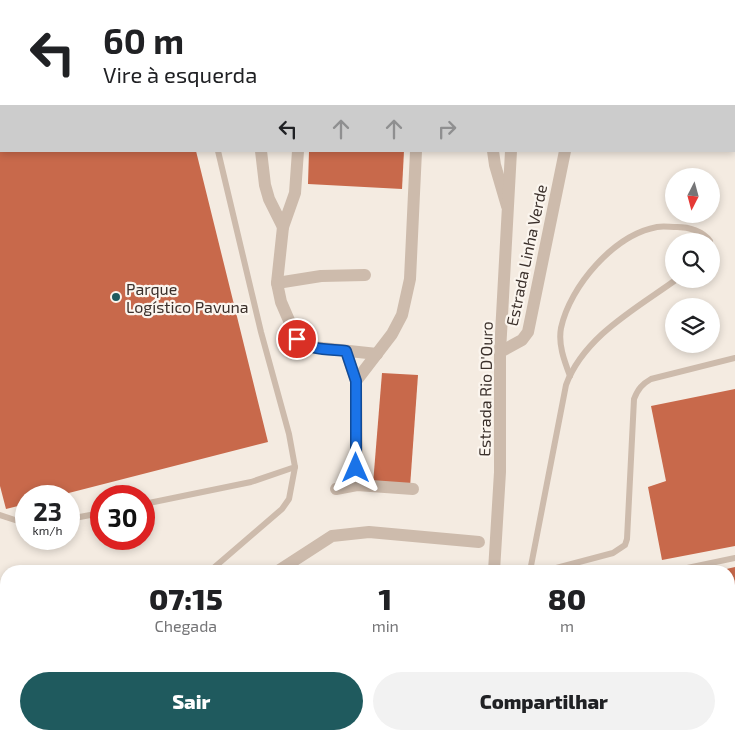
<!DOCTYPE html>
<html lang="pt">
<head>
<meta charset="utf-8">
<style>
	body { margin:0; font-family:"Exo 2",sans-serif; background:#f2f2f2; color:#202124; height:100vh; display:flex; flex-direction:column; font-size:19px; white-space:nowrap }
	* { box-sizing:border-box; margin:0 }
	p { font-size:16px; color:#757577 }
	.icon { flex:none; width:28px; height:28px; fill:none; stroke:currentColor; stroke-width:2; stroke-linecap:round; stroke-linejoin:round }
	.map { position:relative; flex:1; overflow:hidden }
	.details { position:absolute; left:0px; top:565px; width:735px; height:175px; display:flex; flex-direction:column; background:#fff; border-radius:20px 20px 0 0; box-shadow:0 2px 8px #0003 }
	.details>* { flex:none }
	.guide { position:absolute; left:0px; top:0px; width:735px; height:152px; box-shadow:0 2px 8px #0003; background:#fff; color:#202124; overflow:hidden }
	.needle { width:32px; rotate:186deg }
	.controls { position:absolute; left:665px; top:168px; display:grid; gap:10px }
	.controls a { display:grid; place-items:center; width:55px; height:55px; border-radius:50%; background:#fff; box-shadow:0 2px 8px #0003; font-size:25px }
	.speed { position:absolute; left:15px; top:485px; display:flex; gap:10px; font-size:25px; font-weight:700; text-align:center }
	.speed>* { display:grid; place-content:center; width:65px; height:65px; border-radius:50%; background:#fff; box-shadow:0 2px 8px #0003; line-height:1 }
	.speed small { font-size:12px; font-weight:400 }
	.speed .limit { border:8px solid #d22; background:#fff; color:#111 }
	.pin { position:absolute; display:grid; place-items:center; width:42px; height:42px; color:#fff; margin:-21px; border:2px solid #fff; border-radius:50%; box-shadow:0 1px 5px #0007 }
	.me { position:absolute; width:55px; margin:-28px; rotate:0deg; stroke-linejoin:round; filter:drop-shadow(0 0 4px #0008) }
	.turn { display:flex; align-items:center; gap:18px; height:105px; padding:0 20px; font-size:22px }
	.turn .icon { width:65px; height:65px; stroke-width:2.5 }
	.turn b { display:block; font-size:35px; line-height:42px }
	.lanes { display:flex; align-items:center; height:48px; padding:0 20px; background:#0003; justify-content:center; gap:25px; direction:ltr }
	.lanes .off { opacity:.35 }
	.eta { display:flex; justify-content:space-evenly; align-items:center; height:85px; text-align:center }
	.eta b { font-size:30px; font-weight:800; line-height:35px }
	.action { display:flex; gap:10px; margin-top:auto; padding:10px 20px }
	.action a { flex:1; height:58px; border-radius:30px; background:#1f5a5e; color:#fff; font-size:20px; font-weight:800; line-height:58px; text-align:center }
	.action a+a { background:#f2f2f2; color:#202124 }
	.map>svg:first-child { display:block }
</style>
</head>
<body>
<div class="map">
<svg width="735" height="740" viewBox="0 0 735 740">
	<rect width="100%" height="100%" fill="#f4ebe1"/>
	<g fill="#c8694b">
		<path d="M0,151H196L268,442L57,496H26V504L6,509L0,486Z"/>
		<path d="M309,151H404L402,189L308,184Z"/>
		<path d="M382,373L418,375L410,487L373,484Z"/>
		<path d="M735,389V546L662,560L648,487L666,481L651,406Z"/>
		<path d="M735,567V740H702L701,734H729V571L722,570Z"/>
	</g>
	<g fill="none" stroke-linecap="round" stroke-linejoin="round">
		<path stroke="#b9a596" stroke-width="2.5" stroke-dasharray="2.5 2.5" stroke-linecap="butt" d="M89,740L92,734"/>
		<g stroke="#cdbbac" stroke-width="6">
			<path d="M182,0V1"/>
			<path d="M570,376C564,360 558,344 561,328C570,286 614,235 657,227C663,226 670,227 677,227C689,227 703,231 710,241"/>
			<path d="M144,504L251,482L295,467L289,434L261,332L218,151"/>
			<path d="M0,515L18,521L26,522"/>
			<path d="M69,519L101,513"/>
			<path d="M210,571L282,509L289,499L295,467"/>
			<path d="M530,571L566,385C584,336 637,308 677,279"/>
			<path d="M545,571L613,553L625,545L627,539L634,399C638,389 642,384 651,379L735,358"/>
			<path d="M673,571L735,558"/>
			<path d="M72,740L75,734"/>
			<path d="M655,740L658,734"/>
		</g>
		<g stroke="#cdbbac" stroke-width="12">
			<path d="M476,0V1"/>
			<path d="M307,1V0"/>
			<path d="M422,1V0"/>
			<path d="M594,1V0"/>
			<path d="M261,151L265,185L269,199L283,227"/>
			<path d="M298,151L295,193L283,227L277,283L281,302L297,339L303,345L312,347L377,354"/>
			<path d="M493,151L495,165L507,206"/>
			<path d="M277,283L321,276L365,275"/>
			<path d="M346,351L356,381"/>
			<path d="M500,352L522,340L528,332L565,151"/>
			<path d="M357,485L356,381L392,334L402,315L410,279L416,151"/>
			<path d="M336,489L357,485L413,489"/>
			<path d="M278,571L332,536L369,532L479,542"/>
		</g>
		<g stroke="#cdbbac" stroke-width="12">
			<path d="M521,1V0"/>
			<path d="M494,571L500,472V352L511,151"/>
			<path d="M514,734L517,740"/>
			<path d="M435,740L438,734"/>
		</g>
	</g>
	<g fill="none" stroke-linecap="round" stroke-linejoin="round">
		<defs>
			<path id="route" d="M297,339C310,351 330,349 346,351L356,381V468"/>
		</defs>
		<use href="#route" stroke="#114b97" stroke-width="12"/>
		<use href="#route" stroke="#1a73e8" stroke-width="9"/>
	</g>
	<circle fill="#1f5a5e" stroke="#fbf5ee" stroke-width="2" cx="116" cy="297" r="5"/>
	<g text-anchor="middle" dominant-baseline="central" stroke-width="4.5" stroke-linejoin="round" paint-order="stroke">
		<g font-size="16" fill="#3b302b" stroke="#fbf5ee">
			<text transform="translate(526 255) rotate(-78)">Estrada Linha Verde</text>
			<text transform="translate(485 389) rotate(-89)">Estrada Rio D'Ouro</text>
		</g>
		<g font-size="16" fill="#3b302b" stroke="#fbf5ee" text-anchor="start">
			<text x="126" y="288">Parque<tspan x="126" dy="18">Logístico Pavuna</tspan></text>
		</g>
	</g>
</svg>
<div class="controls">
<a><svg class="needle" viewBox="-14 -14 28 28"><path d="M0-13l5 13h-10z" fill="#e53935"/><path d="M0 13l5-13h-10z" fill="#757577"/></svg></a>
<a><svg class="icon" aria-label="search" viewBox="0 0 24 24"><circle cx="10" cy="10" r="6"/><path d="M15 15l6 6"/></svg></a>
<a><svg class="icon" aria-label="layers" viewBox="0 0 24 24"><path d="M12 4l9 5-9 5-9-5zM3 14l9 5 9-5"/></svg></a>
</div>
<div class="speed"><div>23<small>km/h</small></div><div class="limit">30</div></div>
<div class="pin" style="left:297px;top:339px;background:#d93025"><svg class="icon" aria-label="arrive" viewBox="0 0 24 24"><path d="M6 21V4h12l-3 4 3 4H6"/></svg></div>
<svg class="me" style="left:356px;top:468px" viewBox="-20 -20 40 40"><path d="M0-17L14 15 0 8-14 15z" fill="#1a73e8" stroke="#fff" stroke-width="4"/></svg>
<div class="guide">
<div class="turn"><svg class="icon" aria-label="left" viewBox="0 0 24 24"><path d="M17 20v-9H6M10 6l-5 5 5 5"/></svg><div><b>60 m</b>Vire à esquerda</div></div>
<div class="lanes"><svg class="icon" aria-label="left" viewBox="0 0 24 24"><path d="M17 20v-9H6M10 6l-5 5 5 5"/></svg><svg class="icon off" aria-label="ahead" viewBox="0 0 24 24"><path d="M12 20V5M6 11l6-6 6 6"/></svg><svg class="icon off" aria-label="ahead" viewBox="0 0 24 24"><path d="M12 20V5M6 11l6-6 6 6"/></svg><svg class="icon off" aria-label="right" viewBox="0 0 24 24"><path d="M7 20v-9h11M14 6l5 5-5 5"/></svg></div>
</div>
<section class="details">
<div class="eta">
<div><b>07:15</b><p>Chegada</p></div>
<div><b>1</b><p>min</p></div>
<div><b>80</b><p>m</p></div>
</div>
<div class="action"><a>Sair</a><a>Compartilhar</a></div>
</section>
</div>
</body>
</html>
